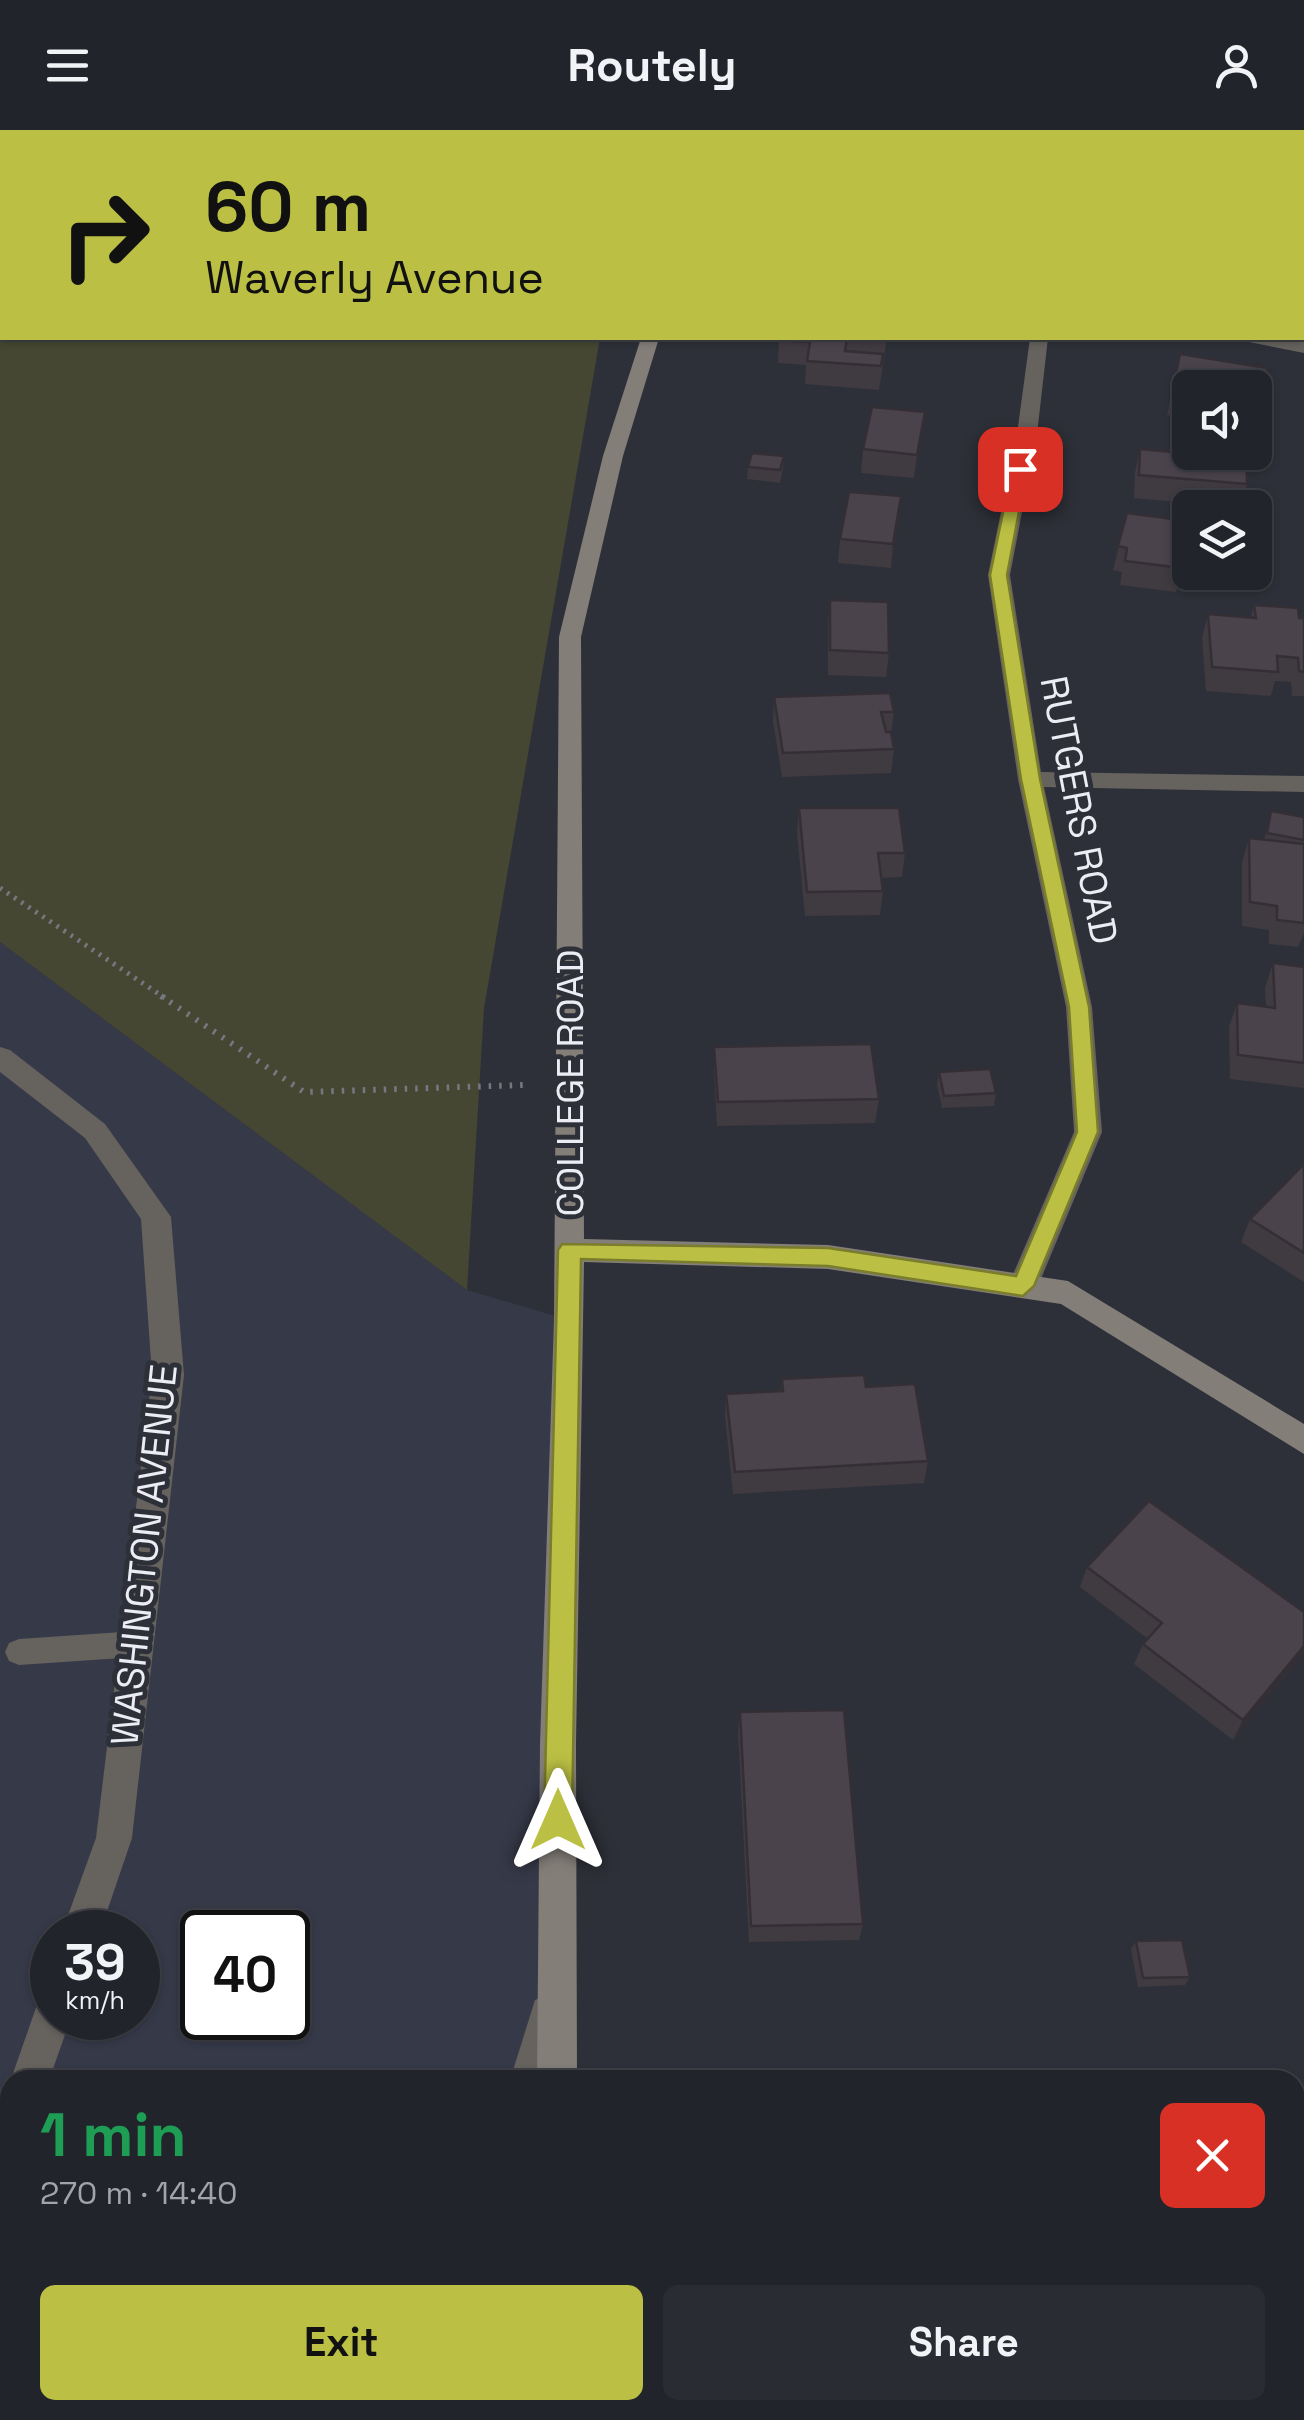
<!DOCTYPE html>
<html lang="en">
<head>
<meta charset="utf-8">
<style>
	body { margin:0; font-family:"Space Grotesk",sans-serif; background:#2a2c33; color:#f1f3f6; height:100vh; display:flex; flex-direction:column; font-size:38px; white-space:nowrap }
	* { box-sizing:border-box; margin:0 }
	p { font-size:32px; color:#a2a4a9 }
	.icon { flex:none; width:55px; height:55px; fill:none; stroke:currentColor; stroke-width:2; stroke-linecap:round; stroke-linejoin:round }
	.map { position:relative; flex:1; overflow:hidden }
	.side { position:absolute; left:0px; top:1940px; width:1305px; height:350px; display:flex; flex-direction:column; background:#22242b; border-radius:30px 30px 0 0; box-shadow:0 2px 8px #0004,0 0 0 2px #3f4147 }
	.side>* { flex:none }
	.banner { position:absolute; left:0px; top:0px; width:1305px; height:210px; box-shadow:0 2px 8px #0004,0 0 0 2px #3f4147; background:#bbc044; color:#111; overflow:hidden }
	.buttons { position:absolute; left:1172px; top:240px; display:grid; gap:20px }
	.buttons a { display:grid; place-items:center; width:100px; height:100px; border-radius:15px; background:#22242b; box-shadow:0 2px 8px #0004,0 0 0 2px #3f4147; font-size:50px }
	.speed { position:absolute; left:30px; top:1780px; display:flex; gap:20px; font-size:50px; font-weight:700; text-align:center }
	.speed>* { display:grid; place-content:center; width:130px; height:130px; border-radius:50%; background:#22242b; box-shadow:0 2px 8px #0004,0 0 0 2px #3f4147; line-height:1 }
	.speed small { font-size:25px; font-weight:400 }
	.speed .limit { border:5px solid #111; border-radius:15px; background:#fff; color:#111 }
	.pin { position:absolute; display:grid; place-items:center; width:85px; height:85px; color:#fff; margin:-42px; border-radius:20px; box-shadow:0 5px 15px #0006 }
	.me { position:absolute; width:110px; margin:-55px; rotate:0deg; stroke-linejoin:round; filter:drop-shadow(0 0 8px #0008) }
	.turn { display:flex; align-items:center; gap:35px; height:210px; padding:0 40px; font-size:45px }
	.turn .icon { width:130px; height:130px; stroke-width:2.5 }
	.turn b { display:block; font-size:70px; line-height:85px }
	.round { display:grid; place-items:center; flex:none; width:105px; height:105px; border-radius:15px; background:#2a2c33 }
	.head { display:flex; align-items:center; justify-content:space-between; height:170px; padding:0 40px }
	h1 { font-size:60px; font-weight:800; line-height:75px; color:#1e9e55 }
	.action { display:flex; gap:20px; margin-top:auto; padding:20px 40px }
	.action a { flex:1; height:115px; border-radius:15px; background:#bbc044; color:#111; font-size:40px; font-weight:800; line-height:115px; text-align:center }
	.action a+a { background:#2a2c33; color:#f1f3f6 }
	header { display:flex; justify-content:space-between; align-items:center; height:130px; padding:0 40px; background:#22242b; font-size:45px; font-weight:800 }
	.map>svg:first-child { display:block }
</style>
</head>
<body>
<header><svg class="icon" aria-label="menu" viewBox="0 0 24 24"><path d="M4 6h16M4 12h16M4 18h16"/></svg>Routely<svg class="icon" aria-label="person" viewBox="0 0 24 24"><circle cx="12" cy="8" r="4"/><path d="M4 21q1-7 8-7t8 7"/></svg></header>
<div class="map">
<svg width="1304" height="2290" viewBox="0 0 1304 2290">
	<rect width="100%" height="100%" fill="#2e3039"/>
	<path fill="#363948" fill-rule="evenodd" d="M0,812L467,1160L569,1190L557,1950H10V2280H554V2290H0ZM52,1802H138V1888H52ZM202,1802H288V1888H202Z"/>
	<g fill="#454733">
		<path d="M0,0L500,2H2V208H600L484,878L467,1160L0,812Z"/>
		<path d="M759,0H1304V61L1302,2Z"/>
	</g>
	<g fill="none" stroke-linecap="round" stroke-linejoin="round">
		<path stroke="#767880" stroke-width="5" stroke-dasharray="2.5 6" stroke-linecap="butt" d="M0,758L165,868"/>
		<path stroke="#767880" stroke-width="6" stroke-dasharray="2.5 8" stroke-linecap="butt" d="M161,866L304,962L524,955"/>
		<g fill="#66625e" fill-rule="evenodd">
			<path d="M137,1501L147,1505L151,1514L147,1523L137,1527L19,1535L9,1531L5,1522L9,1513L19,1509Z"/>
			<path d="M546,1865L557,1870L562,1881L544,1950H510L535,1870Z"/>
			<path d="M421,2280H457L456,2290H420Z"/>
		</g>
		<g fill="#66625e" fill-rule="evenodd">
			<path d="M1030,208H1048L1037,304L1010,445L1041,642L1304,646V662L1044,657L1092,877L1102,1002L1038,1156L1034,1164L1023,1168L1012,1164L1008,1156L1074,1002L1066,877L1018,649L988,445L1017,304Z"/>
			<path d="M1247,208L1304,211V223L1249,212Z"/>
			<path d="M0,917L10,920L105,994L171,1087L184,1245L132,1708L100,1802H62L96,1708L152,1245L141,1089L85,1008L0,942Z"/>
			<path d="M52,1867V1888H71L49,1950L10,1952L38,1872Z"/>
			<path d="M10,1961V2014L0,2018V1965Z"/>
		</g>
		<g fill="#837e78" fill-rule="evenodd">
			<path d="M641,208H659L623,326L581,507L584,1109L828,1115L1068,1151L1304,1294V1324L1061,1174L828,1139L584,1132L576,1614L577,1950H537L540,1614L554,1190L559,507L603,326Z"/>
			<rect x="532" y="2280" width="44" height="10"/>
		</g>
	</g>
	<g fill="#403a41">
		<path d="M779,208H887L879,260L805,254L806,235L778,233Z"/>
		<path d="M1180,224L1264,255L1258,278H1255V258H1190V289L1167,285Z"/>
		<path d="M925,282L914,348L861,343L863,319Z"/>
		<path d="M1190,307V322H1246L1247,354L1241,378L1134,368L1135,343L1140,319L1187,323Z"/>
		<path d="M784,326L783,338L780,353L747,349L748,337Z"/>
		<path d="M1127,383L1182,438L1176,462L1120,455L1122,442L1113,440Z"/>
		<path d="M899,390L891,438L838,433L840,409Z"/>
		<path d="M830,470L889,523L886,547L828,545V494Z"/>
		<path d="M1254,475L1304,488V566H1292L1291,552L1275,551L1271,566L1206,561L1202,508L1208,484L1251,487Z"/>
		<path d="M774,567L894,582L891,604L894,619L891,643L782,647L773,591Z"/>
		<path d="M799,678L905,723L902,747L881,748L883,761L880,785L805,786L797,703Z"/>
		<path d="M1271,681L1304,687V803L1298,817L1269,814V800L1242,796V732L1249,708L1264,710Z"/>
		<path d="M1273,833L1304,837V958L1230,949L1229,897L1237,873L1266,876L1265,858Z"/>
		<path d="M714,917L879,969L875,993L717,996L714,941Z"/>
		<path d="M939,942L996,963L994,976L942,978L937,955Z"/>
		<path d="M1304,1034V1152L1241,1112L1250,1089Z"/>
		<path d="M782,1249L866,1257L928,1331L924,1353L733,1364L725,1286L726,1264L781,1261Z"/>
		<path d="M1087,1437L1304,1482V1523L1233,1610L1134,1534L1143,1514L1148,1509L1080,1457Z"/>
		<path d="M740,1582L863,1794L859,1810L749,1812L738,1601Z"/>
		<path d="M1136,1811L1190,1847L1185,1855L1138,1857L1131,1819Z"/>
	</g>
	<g fill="#342f35">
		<path d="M925,282L922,305L914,348L917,325Z"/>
		<path d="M901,366L899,390L891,438L893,414Z"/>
		<path d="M1304,1516V1523L1233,1610L1243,1590Z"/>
	</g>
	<g fill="#4b434c" stroke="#342f35" stroke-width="2.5">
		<path d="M779,208H886V210L847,208L845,221L883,224L881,236L807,231L810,212L779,210Z"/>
		<path d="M1180,224L1267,238L1264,255L1235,251L1233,258H1190V264L1172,262Z"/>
		<path d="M872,277L925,282L917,325L863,319Z"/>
		<path d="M1140,319L1193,324L1246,322L1247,354L1139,345Z"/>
		<path d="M752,323L784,326L780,340L748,337Z"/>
		<path d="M849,362L901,366L893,414L840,409Z"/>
		<path d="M1127,383L1187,391L1182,438L1125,431L1127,418L1118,416Z"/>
		<path d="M830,470L888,472L889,523L830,520Z"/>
		<path d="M1254,475L1298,478L1299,488H1304V542L1299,541L1298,528L1277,526L1278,542L1212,537L1208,484L1256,488Z"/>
		<path d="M890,563L894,582H881L886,602H891L894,619L783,623L774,567Z"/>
		<path d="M799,678H899L905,723H878L883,761L807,762Z"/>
		<path d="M1271,681L1304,687V710L1267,703Z"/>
		<path d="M1249,708L1304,714V793L1277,790V776L1250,772Z"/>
		<path d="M1273,833L1304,837V933L1238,925L1237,873L1275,878Z"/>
		<path d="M871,914L879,969L718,972L714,917Z"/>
		<path d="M990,939L996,963L944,966L939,942Z"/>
		<path d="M1304,1034V1123L1250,1089Z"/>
		<path d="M864,1245L866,1257L915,1254L928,1331L735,1342L726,1264L783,1261L782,1249Z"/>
		<path d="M1149,1371L1304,1482V1516L1243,1590L1143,1514L1162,1493L1087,1437Z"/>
		<path d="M844,1580L863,1794L751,1796L740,1582Z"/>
		<path d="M1182,1810L1190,1847L1143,1848L1136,1811Z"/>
	</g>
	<path fill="#bbc044" stroke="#7a7d2c" stroke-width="2.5" d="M1020,334L1027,339L1007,445L1040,649L1089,877L1098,1002L1034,1156L1023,1166L828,1136L581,1129L572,1690L568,1700L558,1704L548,1700L544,1690L558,1120L562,1114L828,1118L1016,1146L1077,1002L1069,877L1021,649L990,445L1012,339Z"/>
	<g text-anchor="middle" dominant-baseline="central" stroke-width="10" stroke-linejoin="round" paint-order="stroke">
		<g font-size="38" fill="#ecedf4" stroke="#2e3039">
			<text transform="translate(1079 680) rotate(79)">RUTGERS ROAD</text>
			<text transform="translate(570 953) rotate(-90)">COLLEGE ROAD</text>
			<text transform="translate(144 1425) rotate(-84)">WASHINGTON AVENUE</text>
		</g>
	</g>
</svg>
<div class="buttons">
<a><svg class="icon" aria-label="sound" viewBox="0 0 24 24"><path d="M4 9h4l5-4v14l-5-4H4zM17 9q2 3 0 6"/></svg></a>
<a><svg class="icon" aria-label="layers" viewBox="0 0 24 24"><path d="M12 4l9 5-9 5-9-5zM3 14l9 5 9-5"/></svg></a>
</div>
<div class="speed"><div>39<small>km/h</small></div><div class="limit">40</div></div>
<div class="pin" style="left:1020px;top:339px;background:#d93025"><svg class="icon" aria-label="arrive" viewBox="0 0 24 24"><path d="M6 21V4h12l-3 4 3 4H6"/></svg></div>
<svg class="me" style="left:558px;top:1690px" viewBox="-20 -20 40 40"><path d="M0-17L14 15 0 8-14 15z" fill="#bbc044" stroke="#fff" stroke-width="4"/></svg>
<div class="banner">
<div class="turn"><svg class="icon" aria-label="right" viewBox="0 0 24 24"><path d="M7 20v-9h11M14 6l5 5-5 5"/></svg><div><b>60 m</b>Waverly Avenue</div></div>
</div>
<section class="side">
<div class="head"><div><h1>1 min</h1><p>270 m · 14:40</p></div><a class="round" style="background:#d93025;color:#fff"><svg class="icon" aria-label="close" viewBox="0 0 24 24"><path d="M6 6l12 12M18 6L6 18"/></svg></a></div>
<div class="action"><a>Exit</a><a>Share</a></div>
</section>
</div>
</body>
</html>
